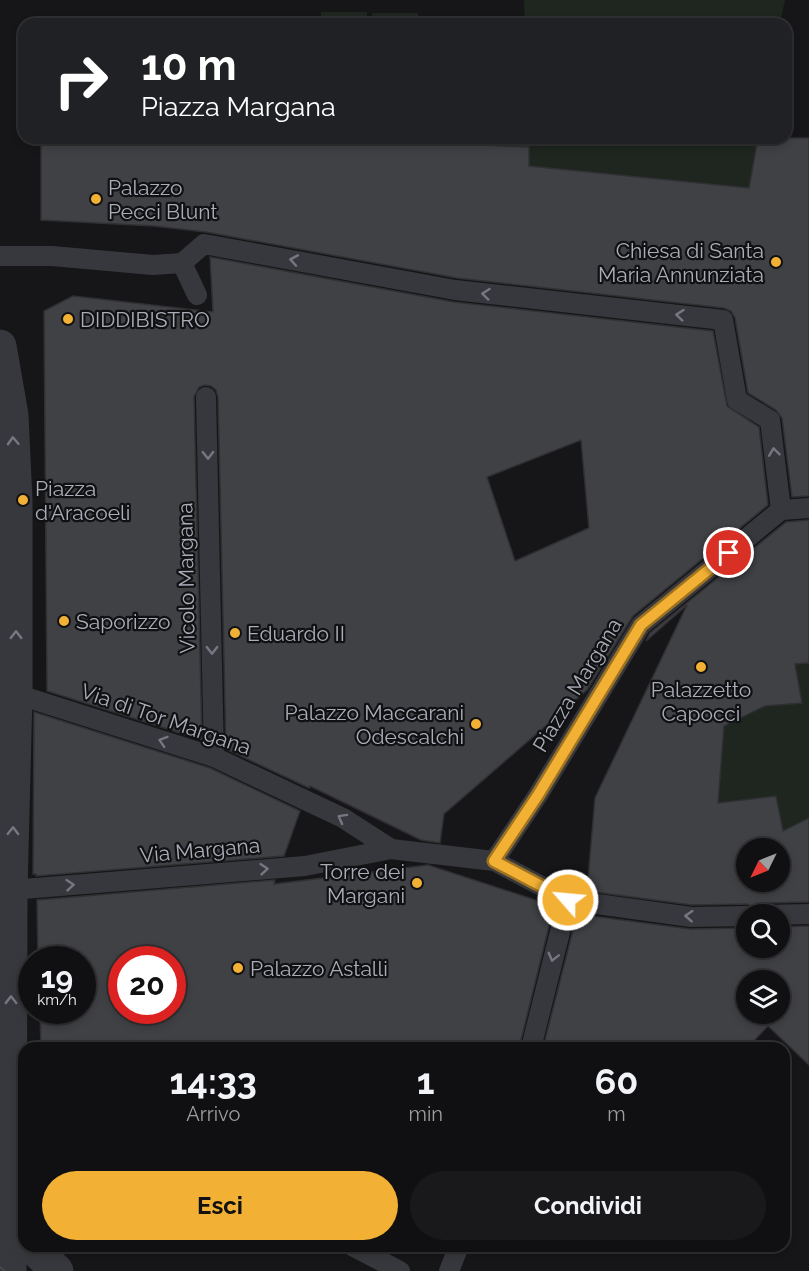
<!DOCTYPE html>
<html lang="it">
<head>
<meta charset="utf-8">
<style>
	body { margin:0; font-family:Raleway,sans-serif; background:#19191b; color:#f1f3f6; height:100vh; display:flex; flex-direction:column; font-size:22px; white-space:nowrap }
	* { box-sizing:border-box; margin:0 }
	p { font-size:20px; color:#9c9d9f }
	.icon { flex:none; width:33px; height:33px; fill:none; stroke:currentColor; stroke-width:2; stroke-linecap:round; stroke-linejoin:round }
	.map { position:relative; flex:1; overflow:hidden }
	.panel { position:absolute; left:18px; top:1042px; width:772px; height:210px; display:flex; flex-direction:column; background:#101012; border-radius:18px; box-shadow:0 3px 9px #0003,0 0 0 2px #303032 }
	.panel>* { flex:none }
	.guide { position:absolute; left:18px; top:18px; width:774px; height:126px; border-radius:18px; box-shadow:0 3px 9px #0003,0 0 0 2px #303032; background:#202124; color:#fff; overflow:hidden }
	.needle { width:39px; rotate:227deg }
	.fabs { position:absolute; left:736px; top:838px; display:grid; gap:12px }
	.fabs a { display:grid; place-items:center; width:54px; height:54px; border-radius:50%; background:#101012; box-shadow:0 3px 9px #0003,0 0 0 2px #303032; font-size:30px }
	.speed { position:absolute; left:18px; top:946px; display:flex; gap:12px; font-size:30px; font-weight:700; text-align:center }
	.speed>* { display:grid; place-content:center; width:78px; height:78px; border-radius:50%; background:#101012; box-shadow:0 3px 9px #0003,0 0 0 2px #303032; line-height:1 }
	.speed small { font-size:15px; font-weight:400 }
	.speed .limit { border:9px solid #d22; background:#fff; color:#111 }
	.pin { position:absolute; display:grid; place-items:center; width:51px; height:51px; color:#fff; margin:-26px; border:3px solid #fff; border-radius:50%; box-shadow:0 2px 6px #0007 }
	.me { position:absolute; width:66px; margin:-33px; rotate:297deg; stroke-linejoin:round; filter:drop-shadow(0 0 4px #0008) }
	.turn { display:flex; align-items:center; gap:21px; height:126px; padding:0 24px; font-size:27px }
	.turn .icon { width:78px; height:78px; stroke-width:2.5 }
	.turn b { display:block; font-size:42px; line-height:51px }
	.eta { display:flex; justify-content:space-evenly; align-items:center; height:102px; text-align:center }
	.eta b { font-size:36px; font-weight:700; line-height:42px }
	.button { display:flex; gap:12px; margin-top:auto; padding:12px 24px }
	.button a { flex:1; height:69px; border-radius:36px; background:#f2b134; color:#111; font-size:24px; font-weight:700; line-height:69px; text-align:center }
	.button a+a { background:#19191b; color:#f1f3f6 }
	.map>svg:first-child { display:block }
</style>
</head>
<body>
<div class="map">
<svg width="809" height="1271" viewBox="0 0 809 1271">
	<rect width="100%" height="100%" fill="#161618"/>
	<g fill="#1e261f">
		<path d="M524,0H785L780,24H525Z"/>
		<rect x="321" y="12" width="46" height="12"/>
		<path d="M372,13H418V24H373Z"/>
		<path d="M441,138H758L749,188L529,166L528,147L441,143Z"/>
		<path d="M805,640L809,664V818L783,831L776,796L718,803L704,736L765,706L802,703L792,641Z"/>
	</g>
	<g fill="#404145" stroke="#303034" stroke-width="1.5" fill-rule="evenodd">
		<path d="M41,138H441V143L529,147V166L749,188L758,138H809V496L792,497L782,418L776,410L748,393L735,318L731,311L724,308L457,278L206,232L154,226L41,220Z"/>
		<path d="M210,257L454,302L713,331L727,406L759,427L768,505L633,616L587,690L444,814L440,843L421,840L310,786L309,788L226,749L218,397L216,390L211,386L205,385L199,387L194,397L202,740L47,691L44,311L73,296L213,312ZM581,440L589,528L515,561L487,477Z"/>
		<path d="M809,520V663L795,664L802,703L765,706L724,726L718,803L776,796L783,831L809,818V902L766,903L756,909L747,904L692,905L587,891L595,798L687,605L646,641L650,633L786,522ZM747,849H780V882H747Z"/>
		<path d="M34,712L210,768L300,811L284,856L36,876V874H33Z"/>
		<path d="M428,865L554,906L519,1048H41L40,1011H82V960H38L37,900L275,880L274,884ZM122,960H172V1011H122Z"/>
		<path d="M577,914L690,929L747,928V948H780V927L809,926V1065L768,1026L747,1048H543ZM747,981H780V1014H747Z"/>
	</g>
	<g fill="none" stroke-linecap="round" stroke-linejoin="round">
		<g stroke="#37383d" stroke-width="20">
			<path d="M0,256H52L153,265L182,263L204,244L455,290L723,320L737,400L770,420L781,510"/>
			<path d="M182,263L197,295"/>
			<path d="M206,397L214,757"/>
			<path d="M781,510L809,508"/>
			<path d="M16,694L214,757L343,818L391,849"/>
			<path d="M494,861L538,795L641,625L781,510"/>
			<path d="M11,890L305,866L391,849L494,861L568,900L691,917L747,916"/>
			<path d="M766,915L809,914"/>
			<path d="M531,1048L568,900"/>
			<path d="M352,1246L400,1271"/>
			<path d="M449,1271L459,1246"/>
		</g>
		<g stroke="#37383d" stroke-width="33">
			<path d="M0,346L12,415L16,501V694L11,890L10,1271"/>
			<path d="M31,1246L57,1271"/>
		</g>
		<path stroke="#4a4c52" stroke-width="1.5" d="M0,1267L5,1271"/>
	</g>
	<defs><path id="oneway-chevron" d="M-2-3.5L2.5 0L-2 3.5" fill="none" stroke-width="1.6" stroke-linecap="round" stroke-linejoin="round" transform="scale(1.5)"/></defs>
	<g stroke="#757881">
		<use href="#oneway-chevron" transform="translate(294 260) rotate(-170)"/>
		<use href="#oneway-chevron" transform="translate(486 294) rotate(-174)"/>
		<use href="#oneway-chevron" transform="translate(680 315) rotate(-174)"/>
		<use href="#oneway-chevron" transform="translate(13 441) rotate(-93)"/>
		<use href="#oneway-chevron" transform="translate(774 452) rotate(-97)"/>
		<use href="#oneway-chevron" transform="translate(208 455) rotate(89)"/>
		<use href="#oneway-chevron" transform="translate(16 635) rotate(-90)"/>
		<use href="#oneway-chevron" transform="translate(212 650) rotate(89)"/>
		<use href="#oneway-chevron" transform="translate(163 741) rotate(-162)"/>
		<use href="#oneway-chevron" transform="translate(342 818) rotate(-151)"/>
		<use href="#oneway-chevron" transform="translate(13 831) rotate(-89)"/>
		<use href="#oneway-chevron" transform="translate(264 869) rotate(-5)"/>
		<use href="#oneway-chevron" transform="translate(70 885) rotate(-5)"/>
		<use href="#oneway-chevron" transform="translate(689 916) rotate(-176)"/>
		<use href="#oneway-chevron" transform="translate(553 957) rotate(104)"/>
		<use href="#oneway-chevron" transform="translate(11 1000) rotate(-90)"/>
	</g>
	<g fill="none" stroke-linecap="round" stroke-linejoin="round">
		<defs>
			<path id="route" d="M568,900L494,861L538,795L641,625L729,553"/>
		</defs>
		<use href="#route" stroke="#9d7322" stroke-width="15"/>
		<use href="#route" stroke="#f2b134" stroke-width="10"/>
	</g>
	<g fill="#f2b134" stroke="#111113" stroke-width="2">
		<circle cx="96" cy="199" r="6"/>
		<circle cx="776" cy="262" r="6"/>
		<circle cx="68" cy="319" r="6"/>
		<circle cx="23" cy="500" r="6"/>
		<circle cx="64" cy="621" r="6"/>
		<circle cx="235" cy="633" r="6"/>
		<circle cx="701" cy="667" r="6"/>
		<circle cx="476" cy="724" r="6"/>
		<circle cx="417" cy="883" r="6"/>
		<circle cx="238" cy="968" r="6"/>
	</g>
	<g text-anchor="middle" dominant-baseline="central" stroke-width="4.5" stroke-linejoin="round" paint-order="stroke">
		<g font-size="21" fill="#a8adb8" stroke="#111113" text-anchor="start">
			<text x="108" y="187">Palazzo<tspan x="108" dy="24">Pecci Blunt</tspan></text>
			<text x="764" y="250" text-anchor="end">Chiesa di Santa<tspan x="764" dy="24">Maria Annunziata</tspan></text>
			<text x="80" y="319">DIDDIBISTRO</text>
			<text x="35" y="488">Piazza<tspan x="35" dy="24">d'Aracoeli</tspan></text>
			<text x="76" y="621">Saporizzo</text>
			<text x="247" y="633">Eduardo II</text>
			<text x="701" y="689" text-anchor="middle">Palazzetto<tspan x="701" dy="24">Capocci</tspan></text>
			<text x="464" y="712" text-anchor="end">Palazzo Maccarani<tspan x="464" dy="24">Odescalchi</tspan></text>
			<text x="405" y="871" text-anchor="end">Torre dei<tspan x="405" dy="24">Margani</tspan></text>
			<text x="250" y="968">Palazzo Astalli</text>
		</g>
		<g font-size="21" fill="#a8adb8" stroke="#111113">
			<text transform="translate(186 578) rotate(-91)">Vicolo Margana</text>
			<text transform="translate(577 685) rotate(-59)">Piazza Margana</text>
			<text transform="translate(166 719) rotate(19)">Via di Tor Margana</text>
			<text transform="translate(200 850) rotate(-5)">Via Margana</text>
		</g>
	</g>
</svg>
<div class="fabs">
<a><svg class="needle" viewBox="-14 -14 28 28"><path d="M0-13l5 13h-10z" fill="#e53935"/><path d="M0 13l5-13h-10z" fill="#9c9d9f"/></svg></a>
<a><svg class="icon" aria-label="search" viewBox="0 0 24 24"><circle cx="10" cy="10" r="6"/><path d="M15 15l6 6"/></svg></a>
<a><svg class="icon" aria-label="layers" viewBox="0 0 24 24"><path d="M12 4l9 5-9 5-9-5zM3 14l9 5 9-5"/></svg></a>
</div>
<div class="speed"><div>19<small>km/h</small></div><div class="limit">20</div></div>
<div class="pin" style="left:729px;top:553px;background:#d93025"><svg class="icon" aria-label="arrive" viewBox="0 0 24 24"><path d="M6 21V4h12l-3 4 3 4H6"/></svg></div>
<svg class="me" style="left:568px;top:900px" viewBox="-20 -20 40 40"><circle r="17" fill="#f2b134" stroke="#fff" stroke-width="3"/><path d="M0-11L8 9 0 5-8 9z" fill="#fff"/></svg>
<div class="guide">
<div class="turn"><svg class="icon" aria-label="right" viewBox="0 0 24 24"><path d="M7 20v-9h11M14 6l5 5-5 5"/></svg><div><b>10 m</b>Piazza Margana</div></div>
</div>
<section class="panel">
<div class="eta">
<div><b>14:33</b><p>Arrivo</p></div>
<div><b>1</b><p>min</p></div>
<div><b>60</b><p>m</p></div>
</div>
<div class="button"><a>Esci</a><a>Condividi</a></div>
</section>
</div>
</body>
</html>
